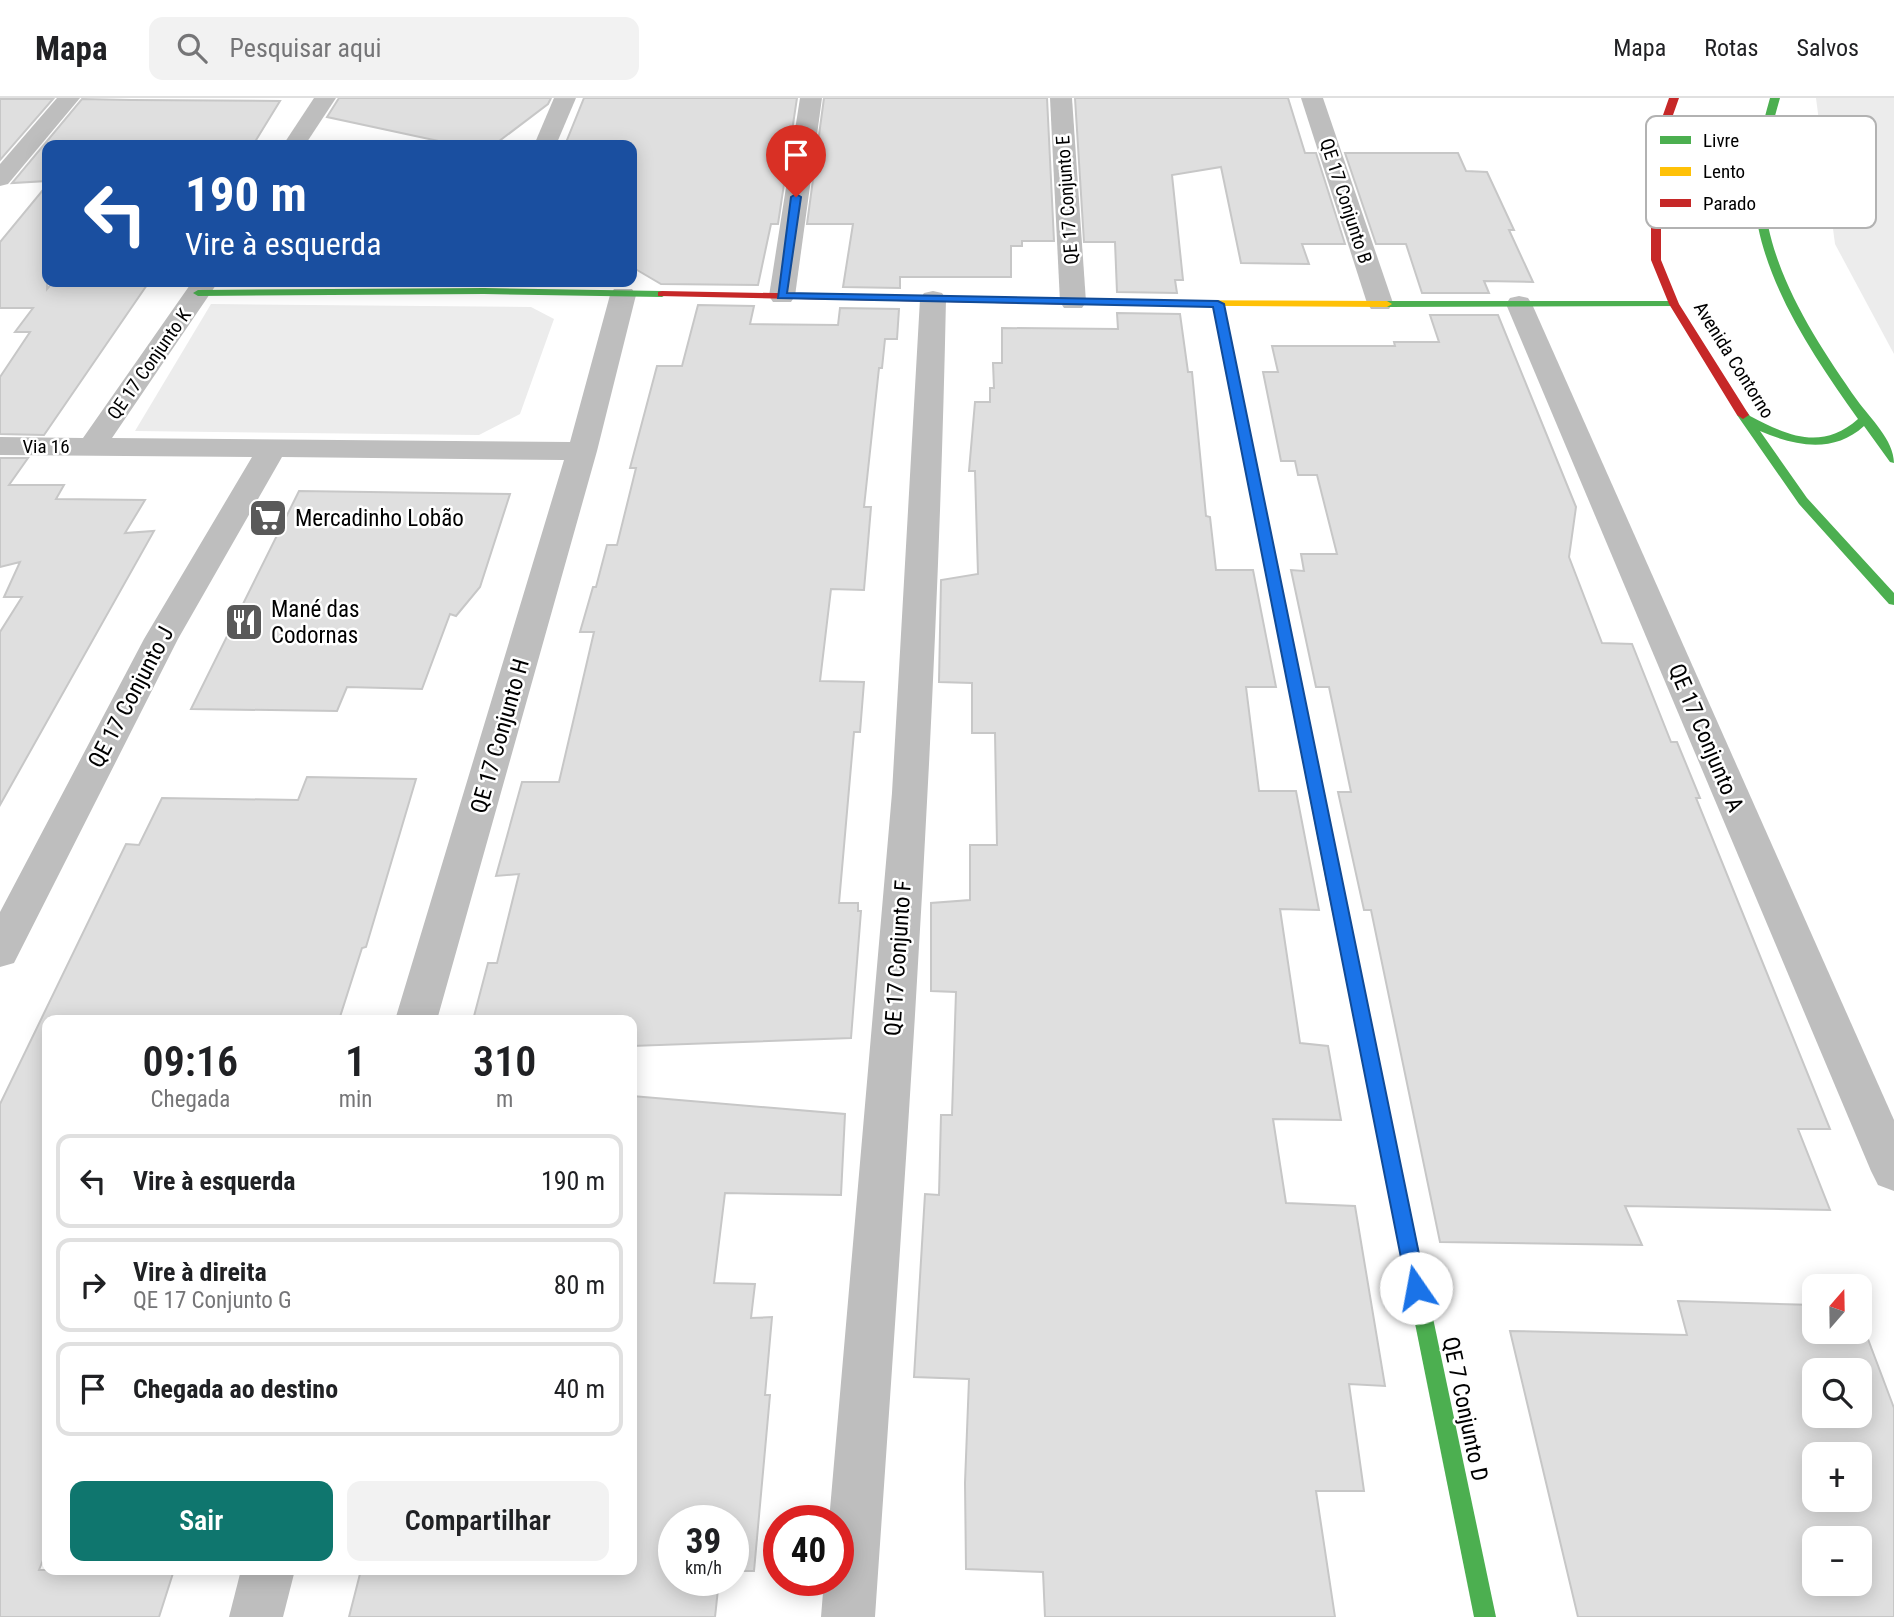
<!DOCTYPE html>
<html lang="pt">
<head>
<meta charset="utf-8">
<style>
	body { margin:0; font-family:"Roboto Condensed",sans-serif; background:#f2f2f2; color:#202124; height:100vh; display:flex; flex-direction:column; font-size:26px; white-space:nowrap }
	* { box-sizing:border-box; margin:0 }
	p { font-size:23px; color:#757577 }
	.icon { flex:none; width:38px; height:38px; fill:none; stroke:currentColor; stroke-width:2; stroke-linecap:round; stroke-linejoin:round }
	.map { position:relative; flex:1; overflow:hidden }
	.sheet { position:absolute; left:42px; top:917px; width:595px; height:560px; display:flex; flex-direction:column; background:#fff; border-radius:14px; box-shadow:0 4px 18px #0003 }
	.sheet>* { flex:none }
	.banner { position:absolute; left:42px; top:42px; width:595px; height:147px; border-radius:14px; box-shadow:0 4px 18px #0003; background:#1a4fa0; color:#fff; overflow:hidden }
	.needle { width:46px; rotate:20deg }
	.fabs { position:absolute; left:1802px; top:1176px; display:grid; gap:14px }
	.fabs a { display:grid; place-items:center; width:70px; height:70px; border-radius:14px; background:#fff; box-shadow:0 4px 18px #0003; font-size:35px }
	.speed { position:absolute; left:658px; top:1407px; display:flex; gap:14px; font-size:35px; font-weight:700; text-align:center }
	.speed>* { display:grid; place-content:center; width:91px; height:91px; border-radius:50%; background:#fff; box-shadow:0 4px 18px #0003; line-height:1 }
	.speed small { font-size:18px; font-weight:400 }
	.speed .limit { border:10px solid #d22; background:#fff; color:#111 }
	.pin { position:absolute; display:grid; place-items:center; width:60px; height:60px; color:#fff; margin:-72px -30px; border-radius:50% 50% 50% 0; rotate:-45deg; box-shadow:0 0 7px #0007 }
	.pin .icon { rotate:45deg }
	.me { position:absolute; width:77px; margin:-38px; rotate:348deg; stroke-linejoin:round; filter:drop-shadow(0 0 5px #0008) }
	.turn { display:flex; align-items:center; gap:24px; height:147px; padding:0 28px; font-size:32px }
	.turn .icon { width:91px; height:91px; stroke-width:2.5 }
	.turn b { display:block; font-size:49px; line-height:60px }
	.eta { display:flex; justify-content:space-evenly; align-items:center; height:119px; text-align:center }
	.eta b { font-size:42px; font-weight:600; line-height:49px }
	.cta { display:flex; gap:14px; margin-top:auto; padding:14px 28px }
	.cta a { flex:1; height:80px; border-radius:14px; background:#0f766e; color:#fff; font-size:28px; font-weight:600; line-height:80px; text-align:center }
	.cta a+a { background:#f2f2f2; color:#202124 }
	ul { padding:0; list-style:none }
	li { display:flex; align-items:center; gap:21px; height:94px; margin:0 14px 10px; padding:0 14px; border:4px solid #e0e0e0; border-radius:14px }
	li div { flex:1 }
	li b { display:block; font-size:26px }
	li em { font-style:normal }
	header { display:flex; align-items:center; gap:42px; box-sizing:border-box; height:98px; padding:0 35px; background:#fff; border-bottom:2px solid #e0e0e0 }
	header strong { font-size:33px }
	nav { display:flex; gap:38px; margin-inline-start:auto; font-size:24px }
	.search { width:490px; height:63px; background:#f2f2f2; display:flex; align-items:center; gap:18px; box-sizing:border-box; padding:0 24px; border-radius:14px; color:#757577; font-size:26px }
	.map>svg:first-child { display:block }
</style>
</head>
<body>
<header>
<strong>Mapa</strong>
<div class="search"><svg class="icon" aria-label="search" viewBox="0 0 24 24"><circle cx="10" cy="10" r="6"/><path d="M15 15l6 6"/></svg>Pesquisar aqui</div>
<nav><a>Mapa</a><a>Rotas</a><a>Salvos</a></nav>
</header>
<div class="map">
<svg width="1894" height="1519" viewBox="0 0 1894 1519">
	<rect width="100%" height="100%" fill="#fff"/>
	<g fill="#ececec">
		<path d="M1816,0H1894V256L1835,146Z"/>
		<path d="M211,206L531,209L554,221L520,316L479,337L135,333Z"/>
	</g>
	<g fill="#dfdfdf" stroke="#c7c7c7" stroke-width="2" fill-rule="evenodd">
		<path d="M339,0H551L548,6L494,47H457L327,19Z"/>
		<path d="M584,0H797L778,126H771L758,187L661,186L632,169V47H565Z"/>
		<path d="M824,0H1047L1054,143H1022V148H1011V179H900V190L843,189L853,126H807Z"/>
		<path d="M1075,0H1288L1305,55H1316L1345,146H1302L1309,166L1241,165L1221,69L1172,77L1183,182H1175L1177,195L1117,194L1115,144H1084Z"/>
		<path d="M0,1H53L0,62Z"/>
		<path d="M82,1L132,2L280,3L253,47H47V83L12,85Z"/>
		<path d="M1345,55H1458L1466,73L1487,74L1514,132H1509L1533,184L1484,183L1489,195H1422L1406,146H1376Z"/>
		<path d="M47,87V191L53,184H149L44,337L0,336V279L30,234H15L33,210H0V144Z"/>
		<path d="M698,207L754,208L750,226L838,227L840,210L899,211L897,241H885L882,270H879L864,409H871L864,492L831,491L820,583L864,584L860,634H854L839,805H858V813H861L851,940L632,948V922H473L488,865H497L519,776L496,778L522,684H559L594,534H580L593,489H596L607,447H617L636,370H630L657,268H682Z"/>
		<path d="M1117,215L1180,216L1188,274H1192L1206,418L1210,419L1216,472H1253L1276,589H1246L1259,693H1296L1319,812L1280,811L1300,945L1328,948L1341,1022L1273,1021L1286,1105L1355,1108L1385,1288L1349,1286L1364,1393H1316L1335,1519H1045L1043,1474L966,1471L965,1385L969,1281L914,1279L925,1096L939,1097L941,1017H952L956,894L931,893V805L970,802V747H997L995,635H972V585L939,584L941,482L978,476L975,373H969L975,304H990V290H994L993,265H1002V230L1118,231Z"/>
		<path d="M1430,217H1498L1576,409L1569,459L1602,545L1632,546L1671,644H1677L1700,700H1696L1830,1031H1798L1830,1112L1625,1108L1642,1147L1440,1144L1371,812H1364L1338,694H1351L1329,589H1316L1291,472L1304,473L1301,456H1337L1317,377H1298L1295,363H1281L1263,274H1278L1272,248H1395L1394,244H1439Z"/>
		<path d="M0,360H28L9,387H64L56,401L145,402L125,435L154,433L0,707V534L22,499H4L20,464L0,469Z"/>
		<path d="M299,393L510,396L480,489L456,518L450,516L422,591L347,589L337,613L191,611Z"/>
		<path d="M307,679L416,681L366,849L362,850L339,922H47V1452L39,1472H174L159,1519H0V1006L126,746L139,747L162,700L298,702Z"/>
		<path d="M632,998L845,1016L841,1097L725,1095L714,1185L755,1186L751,1220L772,1219L765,1297H770L754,1473H733V1423H674V1482H719L715,1519H349L361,1472H632Z"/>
		<path d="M1678,1203L1815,1207V1234H1860V1220L1894,1310V1519H1578L1510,1233L1687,1237ZM1815,1272H1860V1318H1815ZM1815,1356H1860V1402H1815ZM1815,1440H1860V1486H1815Z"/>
	</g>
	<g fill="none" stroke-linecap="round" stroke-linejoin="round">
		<g fill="#bebebe" fill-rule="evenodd">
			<path d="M57,0H80L8,86L0,88V66Z"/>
			<path d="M314,0H336L305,47H283Z"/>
			<path d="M554,0H576L556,47H534Z"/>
			<path d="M800,0H822L795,198L791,204H773L769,198Z"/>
			<path d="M1050,0H1072L1086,204L1082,210H1064L1060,204Z"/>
			<path d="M1301,0H1323L1393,205L1389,211H1371L1367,205Z"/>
			<path d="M192,184H218L112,340L570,344L610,197L614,191H632L636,197L597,353L437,922H395L564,362L282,359L178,541L14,865L0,869V814L144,541L252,359L0,357V339L83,340Z"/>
			<path d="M933,193L942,195L946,201C937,641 905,1080 875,1519H821L824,1482H838V1423H829L892,695L920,201L924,195Z"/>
			<path d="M1519,198L1528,200L1532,206L1894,1022V1093L1878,1087L1871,1073L1506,206L1510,200Z"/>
			<path d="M241,1472H295L283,1519H229Z"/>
		</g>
		<g fill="#4caf50" fill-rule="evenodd">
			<path d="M1770,0H1780C1771,32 1761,66 1764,100C1770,174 1816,243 1857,302C1870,320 1894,342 1894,365L1890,364L1864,328C1834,356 1794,348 1760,333L1807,400L1894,495V507L1889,506L1799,406L1737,317L1743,313L1747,314L1750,318C1788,338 1822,353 1858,321C1813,257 1760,181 1754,100C1752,66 1761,32 1770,0Z"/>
			<path d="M484,190L662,193L667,196L662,199L484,196L198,198L193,195L198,192Z"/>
			<path d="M1218,203L1223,206L1341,778L1339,782H1327L1325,778L1213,206Z"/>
			<path d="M1674,203L1679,206L1678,208L1387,209L1382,206L1387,203Z"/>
			<path d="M1401,1102L1408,1105L1410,1111L1496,1519H1474L1392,1111L1394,1105Z"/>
		</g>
		<path fill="#ffc107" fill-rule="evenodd" d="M1090,202L1387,203L1392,206L1387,209L1094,207L1089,204Z"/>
		<g fill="#c62828" fill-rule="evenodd">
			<path d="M1669,0H1679L1667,34L1661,95C1693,87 1738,89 1765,110L1760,113C1725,102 1698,92 1661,101V162L1679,206L1749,317L1743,321L1737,317L1669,206L1651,162V99L1657,34Z"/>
			<path d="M662,193L1094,201L1099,204L1094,207L658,198V194Z"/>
			<path d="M1333,772L1339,774L1341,778L1410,1111L1408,1117L1401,1120L1394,1117L1392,1111L1325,778L1327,774Z"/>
		</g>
	</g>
	<path fill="#1a73e8" stroke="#114b97" stroke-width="2" d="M796,96L801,99L787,195L1218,203L1224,206L1426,1190L1423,1197L1416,1200L1409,1197L1407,1190L1213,209L778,200L791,99Z"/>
	<defs>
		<symbol id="supermarket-square" viewBox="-11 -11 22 22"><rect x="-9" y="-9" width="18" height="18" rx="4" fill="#595959" stroke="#fff"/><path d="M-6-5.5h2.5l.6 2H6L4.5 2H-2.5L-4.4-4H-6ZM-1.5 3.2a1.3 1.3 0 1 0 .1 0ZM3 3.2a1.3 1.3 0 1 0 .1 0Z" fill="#fff"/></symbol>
		<symbol id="restaurant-square" viewBox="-11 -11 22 22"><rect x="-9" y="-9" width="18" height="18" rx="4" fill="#595959" stroke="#fff"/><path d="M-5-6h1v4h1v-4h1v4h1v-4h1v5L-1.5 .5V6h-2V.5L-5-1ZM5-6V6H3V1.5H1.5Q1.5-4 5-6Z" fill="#fff"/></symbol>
	</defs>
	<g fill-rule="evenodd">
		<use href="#supermarket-square" x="246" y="398" width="44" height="44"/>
		<use href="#restaurant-square" x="222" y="502" width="44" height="44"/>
	</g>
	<g text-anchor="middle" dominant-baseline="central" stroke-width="5" stroke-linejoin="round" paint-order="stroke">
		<g font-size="19" fill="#000" stroke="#fff">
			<text transform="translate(1067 102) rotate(-94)">QE 17 Conjunto E</text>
			<text transform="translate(1346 103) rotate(72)">QE 17 Conjunto B</text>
			<text transform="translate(1734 262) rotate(58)">Avenida Contorno</text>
			<text transform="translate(149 266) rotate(-55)">QE 17 Conjunto K</text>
			<text x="46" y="348">Via 16</text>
		</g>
		<g font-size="23" fill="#000" stroke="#fff" text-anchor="start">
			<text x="295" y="420">Mercadinho Lobão</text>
			<text x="271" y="511">Mané das<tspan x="271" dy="26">Codornas</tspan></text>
		</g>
		<g font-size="23" fill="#000" stroke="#fff">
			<text transform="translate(131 599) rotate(-62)">QE 17 Conjunto J</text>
			<text transform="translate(500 638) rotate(-74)">QE 17 Conjunto H</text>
			<text transform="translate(1706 640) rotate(67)">QE 17 Conjunto A</text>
			<text transform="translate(898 860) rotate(-86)">QE 17 Conjunto F</text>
			<text transform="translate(1465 1311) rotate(78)">QE 7 Conjunto D</text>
		</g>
	</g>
	<rect x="1646" y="18" width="230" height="112" rx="10" fill="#fff" stroke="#b2b2b2" stroke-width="2"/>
	<rect x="1660" y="38" width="31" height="8" fill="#4caf50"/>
	<rect x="1660" y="69" width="31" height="9" fill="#ffc107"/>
	<rect x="1660" y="101" width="31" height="8" fill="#c62828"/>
	<g font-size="19" fill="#000">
		<text x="1703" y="49">Livre</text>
		<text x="1703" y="80">Lento</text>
		<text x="1703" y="112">Parado</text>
	</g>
</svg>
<div class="fabs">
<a><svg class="needle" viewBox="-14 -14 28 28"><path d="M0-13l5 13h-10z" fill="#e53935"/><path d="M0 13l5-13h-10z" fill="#757577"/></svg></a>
<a><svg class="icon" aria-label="search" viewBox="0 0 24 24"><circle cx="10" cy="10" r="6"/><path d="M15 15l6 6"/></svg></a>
<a>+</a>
<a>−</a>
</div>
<div class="speed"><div>39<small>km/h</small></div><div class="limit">40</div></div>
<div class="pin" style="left:796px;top:99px;background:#d93025"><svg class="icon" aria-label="arrive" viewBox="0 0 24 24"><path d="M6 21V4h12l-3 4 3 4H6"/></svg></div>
<svg class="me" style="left:1416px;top:1190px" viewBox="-20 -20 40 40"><circle r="19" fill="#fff"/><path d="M0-13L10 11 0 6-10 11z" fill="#1a73e8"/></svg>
<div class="banner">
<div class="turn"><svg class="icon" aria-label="left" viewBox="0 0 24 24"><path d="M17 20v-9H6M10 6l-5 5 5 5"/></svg><div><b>190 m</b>Vire à esquerda</div></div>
</div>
<section class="sheet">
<div class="eta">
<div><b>09:16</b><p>Chegada</p></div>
<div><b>1</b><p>min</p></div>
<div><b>310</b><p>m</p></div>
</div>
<ul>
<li><svg class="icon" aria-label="left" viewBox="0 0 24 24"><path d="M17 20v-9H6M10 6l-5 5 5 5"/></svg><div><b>Vire à esquerda</b></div><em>190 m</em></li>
<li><svg class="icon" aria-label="right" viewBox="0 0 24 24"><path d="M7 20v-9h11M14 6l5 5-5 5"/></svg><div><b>Vire à direita</b><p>QE 17 Conjunto G</p></div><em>80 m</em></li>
<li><svg class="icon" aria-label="arrive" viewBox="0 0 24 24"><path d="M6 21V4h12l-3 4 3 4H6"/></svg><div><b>Chegada ao destino</b></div><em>40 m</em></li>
</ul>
<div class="cta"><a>Sair</a><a>Compartilhar</a></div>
</section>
</div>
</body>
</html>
